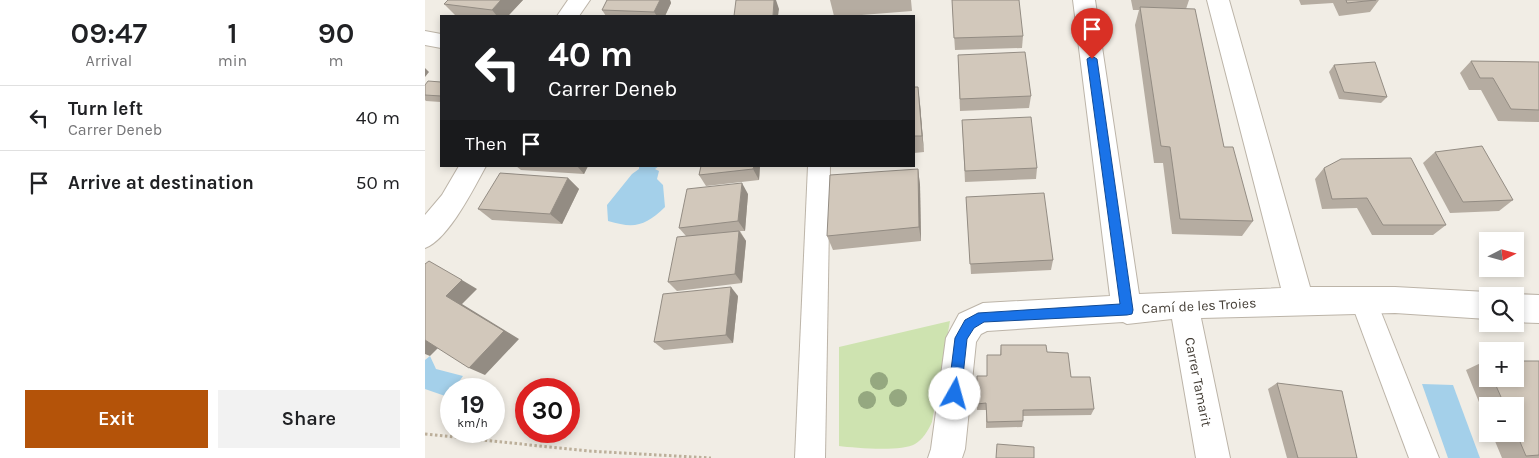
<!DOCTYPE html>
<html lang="en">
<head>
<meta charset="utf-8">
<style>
	body { margin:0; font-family:Karla,sans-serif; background:#f2f2f2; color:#202124; height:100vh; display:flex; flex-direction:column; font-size:19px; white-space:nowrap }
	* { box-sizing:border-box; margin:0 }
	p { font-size:16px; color:#757577 }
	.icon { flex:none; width:28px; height:28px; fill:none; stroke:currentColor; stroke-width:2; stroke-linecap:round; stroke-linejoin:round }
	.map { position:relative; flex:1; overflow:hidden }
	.panel { display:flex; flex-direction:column; background:#fff; width:425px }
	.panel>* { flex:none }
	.top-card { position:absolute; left:15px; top:15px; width:475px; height:152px; border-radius:0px; box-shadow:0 2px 8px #0003; background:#202124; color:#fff; overflow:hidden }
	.needle { width:32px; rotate:84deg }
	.fabs { position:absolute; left:1054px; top:232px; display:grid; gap:10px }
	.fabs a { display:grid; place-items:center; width:45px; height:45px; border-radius:0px; background:#fff; box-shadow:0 2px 8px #0003; font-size:25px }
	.speed { position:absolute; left:15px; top:378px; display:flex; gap:10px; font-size:25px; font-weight:700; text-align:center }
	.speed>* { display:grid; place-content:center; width:65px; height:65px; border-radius:50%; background:#fff; box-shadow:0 2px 8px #0003; line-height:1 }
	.speed small { font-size:12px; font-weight:400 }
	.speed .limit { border:8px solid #d22; background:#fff; color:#111 }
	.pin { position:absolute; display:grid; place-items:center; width:42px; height:42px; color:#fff; margin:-51px -21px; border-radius:50% 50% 50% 0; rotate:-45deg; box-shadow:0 0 5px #0007 }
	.pin .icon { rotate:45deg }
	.me { position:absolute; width:55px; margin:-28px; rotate:7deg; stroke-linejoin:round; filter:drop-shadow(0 0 4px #0008) }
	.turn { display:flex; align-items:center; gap:18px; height:105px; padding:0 25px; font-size:22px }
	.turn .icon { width:65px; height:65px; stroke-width:2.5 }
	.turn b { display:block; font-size:35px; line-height:42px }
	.then { display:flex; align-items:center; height:48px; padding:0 25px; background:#0003; gap:10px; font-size:19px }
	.eta { display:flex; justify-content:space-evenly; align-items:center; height:85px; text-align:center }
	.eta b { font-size:30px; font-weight:600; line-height:35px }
	.action { display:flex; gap:10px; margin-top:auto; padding:10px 25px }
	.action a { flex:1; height:58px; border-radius:0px; background:#b45309; color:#fff; font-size:20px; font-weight:600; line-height:58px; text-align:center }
	.action a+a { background:#f2f2f2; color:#202124 }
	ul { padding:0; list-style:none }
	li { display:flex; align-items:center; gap:15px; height:65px; padding:0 25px; border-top:1px solid #e0e0e0 }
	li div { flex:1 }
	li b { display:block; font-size:19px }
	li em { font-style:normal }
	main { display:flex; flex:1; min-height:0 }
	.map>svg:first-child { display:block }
</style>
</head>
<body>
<main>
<section class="panel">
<div class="eta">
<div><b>09:47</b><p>Arrival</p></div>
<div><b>1</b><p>min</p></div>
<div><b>90</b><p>m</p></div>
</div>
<ul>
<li><svg class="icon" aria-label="left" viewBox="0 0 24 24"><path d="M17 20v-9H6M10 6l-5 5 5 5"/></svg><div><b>Turn left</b><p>Carrer Deneb</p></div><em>40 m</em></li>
<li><svg class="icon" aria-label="arrive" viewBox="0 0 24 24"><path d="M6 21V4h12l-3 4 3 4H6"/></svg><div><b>Arrive at destination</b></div><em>50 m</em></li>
</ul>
<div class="action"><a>Exit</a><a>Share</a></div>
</section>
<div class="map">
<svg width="1114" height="458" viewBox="0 0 1114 458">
	<rect width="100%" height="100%" fill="#f1ede5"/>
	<path fill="#cee3b0" d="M525,321L507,422C503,431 498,439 490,444C477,452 430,448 414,446V347Z"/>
	<g fill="#a4d0ea">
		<path d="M214,166H234L230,169L234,171L232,179L238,185L240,207C220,226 210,229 183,221L182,205L207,174L214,169Z"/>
		<path d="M5,356L11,369L38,376L29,389H26L23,397L0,389V360Z"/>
		<path d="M997,384L1028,385L1055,458H1023Z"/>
	</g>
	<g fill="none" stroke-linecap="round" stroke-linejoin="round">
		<defs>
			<g id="lane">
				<path d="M0,31L16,34V48L0,45Z"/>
				<path d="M383,166H405L400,458H370Z"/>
				<path d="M939,290L948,294L952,302L1014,458H984L926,302L930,294Z"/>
			</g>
			<g id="street">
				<path d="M143,0H165L154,16H132Z"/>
				<path d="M648,0H670L714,294L856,288L782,0H804L885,287H970L1062,292L1072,296H1062V319L970,313L776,318L805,458H771L747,319L702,324L698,322L562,331L556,334L551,342L540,449L537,458H503L506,449L521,338L534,314L558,303L685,296Z"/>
				<path d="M34,166H61C49,188 23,240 0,248V215L17,195Z"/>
				<path d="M1090,294L1114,295V323L1090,322V296H1085Z"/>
			</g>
		</defs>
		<use href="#lane" stroke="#bcb4a8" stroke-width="2"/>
		<use href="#street" stroke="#bcb4a8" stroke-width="2"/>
		<path stroke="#bcaf9a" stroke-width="3" stroke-dasharray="2.5 2.5" stroke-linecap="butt" d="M0,434L163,451L286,458"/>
		<use href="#lane" fill="#fff" fill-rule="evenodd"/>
		<use href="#street" fill="#fff" fill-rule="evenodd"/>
	</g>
	<g fill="#95a880">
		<circle cx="454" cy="381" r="9"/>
		<circle cx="473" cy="398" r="9"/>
		<circle cx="442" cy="400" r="9"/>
	</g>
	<g fill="#b5aca1">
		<path d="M23,0H98L83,16H31L19,4Z"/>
		<path d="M182,0H245L246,3L240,16H181L177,10Z"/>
		<path d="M405,0H486L487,11L424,16H409Z"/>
		<path d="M527,0L598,36L597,48L530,50Z"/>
		<path d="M706,0H764L761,9L799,147L828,221L817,236L747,234L738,163H729L710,25L714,10H708Z"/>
		<path d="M874,0H954L945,12L914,16L908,3L876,5Z"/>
		<path d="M533,55L606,96L604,108L535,111Z"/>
		<path d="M1046,61L1114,62V122L1073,121L1056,90H1044L1035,73Z"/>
		<path d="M909,65L962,97L956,103L914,99L904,72Z"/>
		<path d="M16,82V102L1,101L0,100V85Z"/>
		<path d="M489,87L495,104L499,152L489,153Z"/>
		<path d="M537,120L612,168L611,179L540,182Z"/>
		<path d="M1010,152L1088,200L1074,211L1025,213L998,163Z"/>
		<path d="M91,166H163L159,174L96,170Z"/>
		<path d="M276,166H335L334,180L281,186L274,175Z"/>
		<path d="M899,168L1021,225L1008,235H947L932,208L897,209L890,179Z"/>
		<path d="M493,169L495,185L496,241L408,250L402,236Z"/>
		<path d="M143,178L154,189L137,224L67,220L53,209Z"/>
		<path d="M323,194L320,231H315L321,241L317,283L252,291L243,282L261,236L254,228Z"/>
		<path d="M541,197L628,260L626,270L546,274Z"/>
		<path d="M313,296L308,343L239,350L229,342Z"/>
		<path d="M576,345L622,352L646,377L669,409L666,415L598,416V421L597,427L561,428V410H552V376H562L575,355Z"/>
		<path d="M1060,361H1062V379H1090L1114,361V458H1077L1067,434H1090V406H1062V422L1041,370Z"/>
		<path d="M852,383L932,458H862L843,389Z"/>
	</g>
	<g fill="#938c83">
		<path d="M76,0H98L83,16H72L67,10Z"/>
		<path d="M235,0H245L246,3L240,16H232L229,12Z"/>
		<path d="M349,0H351L354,9L353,16H348Z"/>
		<path d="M0,68L4,72L0,77Z"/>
		<path d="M493,87L495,104L499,152L497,136Z"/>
		<path d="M152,166H163L159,174Z"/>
		<path d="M329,166H335L334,180L328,169Z"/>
		<path d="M493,169L495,185L496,241L494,227Z"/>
		<path d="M143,178L154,189L137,224L125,214Z"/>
		<path d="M317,183L323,194L320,231L313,221Z"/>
		<path d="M314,231L321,241L317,283L310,274Z"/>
		<path d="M37,280L52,289L37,304L94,339L60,375L44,368L21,296Z"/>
		<path d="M306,287L313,296L308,343L301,335Z"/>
		<path d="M0,340L15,346L5,356L0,354Z"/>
	</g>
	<g fill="#d2c8bb" stroke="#938c83">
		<path d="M23,0H76L67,10L19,4Z"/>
		<path d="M182,0H235L229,12L177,10Z"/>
		<path d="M311,0H349L348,16H309Z"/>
		<path d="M527,0H594L598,36L529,38Z"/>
		<path d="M921,0H951L922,3Z"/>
		<path d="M715,7L770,9L799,147H808L828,221L755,219L745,147L736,146Z"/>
		<path d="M600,52L606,96L535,99L533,55Z"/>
		<path d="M1046,61L1114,62V110L1086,109L1068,78H1055Z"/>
		<path d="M950,62L962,97L919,92L909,65Z"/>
		<path d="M3,81L16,82V96L0,95V85Z"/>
		<path d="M489,87H493L497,136H489Z"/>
		<path d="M606,117L612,168L540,171L537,120Z"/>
		<path d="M1057,146L1088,200L1038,202L1010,152Z"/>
		<path d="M986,158L1021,225H958L942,198L907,199L899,168L916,159Z"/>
		<path d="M276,166H329L328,169L274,175Z"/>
		<path d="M493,169L494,227L402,236L405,175Z"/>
		<path d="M75,173L143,178L125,214L53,209Z"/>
		<path d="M317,183L313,221L254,228L262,189Z"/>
		<path d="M619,193L628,260L545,264L541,197Z"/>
		<path d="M314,231L310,274L243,282L252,237Z"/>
		<path d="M4,261L37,280L21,296L79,331L44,368L0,340V264Z"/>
		<path d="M306,287L301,335L229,342L238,294Z"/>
		<path d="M576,345H621L622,352L643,353L646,377H665L669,409L598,410V421L562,422L561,403L552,404V376H562V355H576Z"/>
		<path d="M1060,361H1062V367Z"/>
		<path d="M1090,361H1114V455L1101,456L1090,430V406H1080L1068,379H1090Z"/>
		<path d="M852,383L917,391L932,458H873Z"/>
		<path d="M572,444L609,447V458H571Z"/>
	</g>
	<path fill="#1a73e8" stroke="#114b97" d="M667,56L672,59L708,310L707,314L702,315L559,322L549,328L542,339L536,394L534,398L530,400L525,398L523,394L530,338L540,320L553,313L695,304L662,59Z"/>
	<g text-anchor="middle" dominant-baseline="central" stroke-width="4.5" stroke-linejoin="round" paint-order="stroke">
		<g font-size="14" fill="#433d35" stroke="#fff">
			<text transform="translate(774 306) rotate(-3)">Camí de les Troies</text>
			<text transform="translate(773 382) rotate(79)">Carrer Tamarit</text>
		</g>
	</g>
</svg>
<div class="fabs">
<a><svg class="needle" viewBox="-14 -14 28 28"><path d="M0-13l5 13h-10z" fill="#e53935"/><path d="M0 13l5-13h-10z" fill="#757577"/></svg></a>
<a><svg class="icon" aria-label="search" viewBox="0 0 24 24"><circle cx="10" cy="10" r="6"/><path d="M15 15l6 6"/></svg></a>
<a>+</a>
<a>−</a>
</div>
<div class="speed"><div>19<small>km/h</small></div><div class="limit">30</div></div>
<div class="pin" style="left:667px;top:59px;background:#d93025"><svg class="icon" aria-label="arrive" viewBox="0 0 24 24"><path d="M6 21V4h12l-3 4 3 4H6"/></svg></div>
<svg class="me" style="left:530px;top:394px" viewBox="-20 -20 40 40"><circle r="19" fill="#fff"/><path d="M0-13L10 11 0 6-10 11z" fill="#1a73e8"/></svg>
<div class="top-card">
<div class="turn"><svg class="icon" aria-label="left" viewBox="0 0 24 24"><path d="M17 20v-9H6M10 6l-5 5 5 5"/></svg><div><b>40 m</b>Carrer Deneb</div></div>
<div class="then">Then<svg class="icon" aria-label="arrive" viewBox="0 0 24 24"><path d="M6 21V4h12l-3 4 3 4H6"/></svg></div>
</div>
</div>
</main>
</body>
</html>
